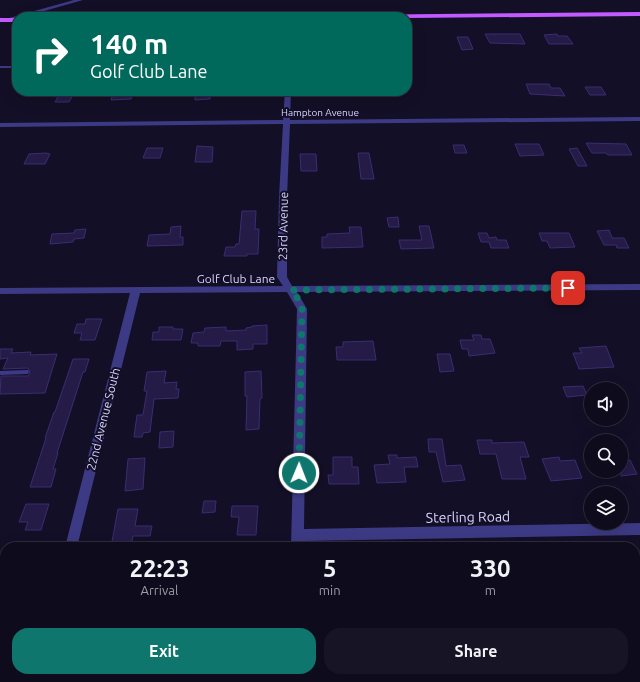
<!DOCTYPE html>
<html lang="en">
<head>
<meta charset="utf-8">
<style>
	body { margin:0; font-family:Ubuntu,sans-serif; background:#171425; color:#f1f3f6; height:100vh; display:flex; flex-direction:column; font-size:15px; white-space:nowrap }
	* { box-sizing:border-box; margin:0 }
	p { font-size:13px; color:#9b9ba3 }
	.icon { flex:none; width:22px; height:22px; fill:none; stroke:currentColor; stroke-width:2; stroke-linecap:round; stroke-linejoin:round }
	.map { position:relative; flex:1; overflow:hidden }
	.sheet { position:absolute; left:0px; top:542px; width:640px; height:140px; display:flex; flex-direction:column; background:#0e0b1c; border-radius:16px 16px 0 0; box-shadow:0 4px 16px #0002,0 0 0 1px #2e2b3b }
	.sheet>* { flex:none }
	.guide { position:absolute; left:12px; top:12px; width:400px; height:84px; border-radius:16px; box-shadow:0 4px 16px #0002,0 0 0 1px #2e2b3b; background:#00695c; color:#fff; overflow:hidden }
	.fabs { position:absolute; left:584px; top:382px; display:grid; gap:8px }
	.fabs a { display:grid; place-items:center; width:44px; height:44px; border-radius:50%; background:#0e0b1c; box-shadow:0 4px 16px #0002,0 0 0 1px #2e2b3b; font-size:20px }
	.pin { position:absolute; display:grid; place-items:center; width:34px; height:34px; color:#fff; margin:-17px; border-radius:8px; box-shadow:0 2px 6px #0006 }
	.me { position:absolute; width:44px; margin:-22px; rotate:1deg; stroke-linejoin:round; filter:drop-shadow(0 0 3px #0008) }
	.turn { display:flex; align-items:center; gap:14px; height:84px; padding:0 12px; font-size:18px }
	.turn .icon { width:52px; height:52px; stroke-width:2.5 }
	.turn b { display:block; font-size:28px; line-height:34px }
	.eta { display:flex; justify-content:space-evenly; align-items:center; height:68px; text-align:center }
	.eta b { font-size:24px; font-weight:600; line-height:28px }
	.cta { display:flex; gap:8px; margin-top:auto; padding:8px 12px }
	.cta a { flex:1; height:46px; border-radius:16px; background:#0f766e; color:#fff; font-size:16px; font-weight:600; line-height:46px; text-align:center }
	.cta a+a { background:#171425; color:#f1f3f6 }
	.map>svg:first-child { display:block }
</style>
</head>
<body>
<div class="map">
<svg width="640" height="682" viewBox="0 0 640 682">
	<rect width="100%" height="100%" fill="#130f26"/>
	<g fill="#241b47" stroke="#3b2d73">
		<path d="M485,34H520L525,44L490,43Z"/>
		<path d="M557,34L558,36H567L573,44H549L544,35Z"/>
		<path d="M457,37H468L473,49L462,50Z"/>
		<path d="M526,84H549L551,88H560L565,96L530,94Z"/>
		<path d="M585,87H601L606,95H590Z"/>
		<path d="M114,91H134L131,99L111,100Z"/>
		<path d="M195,91H210V99L195,100Z"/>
		<path d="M60,93H74L69,102H55Z"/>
		<path d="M586,143L626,144L632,155H608L606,153H592Z"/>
		<path d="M515,144H539L544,155L520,156Z"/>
		<path d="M453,145H464L467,153H455Z"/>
		<path d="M197,146L213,147L212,162H195Z"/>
		<path d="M147,148H163L160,158H143Z"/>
		<path d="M577,148L587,166H578L569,149Z"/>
		<path d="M358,153H369L374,179H361Z"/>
		<path d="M29,154L46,153L50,154L45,164H24Z"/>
		<path d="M300,154H316L317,171H301Z"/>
		<path d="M242,211H256L255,229H259L258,254H247V256H224L226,247H235L236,244H239Z"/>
		<path d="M398,217L399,227H389L387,218Z"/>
		<path d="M181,226L180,237H183V245L147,246L149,235L170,234L171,227Z"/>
		<path d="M419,226H429L434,248L401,249L399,240H422Z"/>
		<path d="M349,227H361L363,247L322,248V237H327V234L350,233Z"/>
		<path d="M86,229L84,238L74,239L73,242L50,244L52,234L74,233L75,230Z"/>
		<path d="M609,230L612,238H624L629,248H617L616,245H604L597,231Z"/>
		<path d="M478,233H487L489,238L496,237L497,240H506L509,248H491L489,242H481Z"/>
		<path d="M539,233H569L575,247L550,248L547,241H542Z"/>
		<path d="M86,319H102L95,340H80L82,333H74L77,324H85Z"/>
		<path d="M267,325V344H253V349L237,350V341H221L220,346H198V343H191L193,333L204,332L205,328L226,327V331L246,330V328L252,327V326Z"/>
		<path d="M159,327H173V329H183L181,340H152L153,332H159Z"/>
		<path d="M472,335H481L482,339H490L495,353L469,356L468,349H462L460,340H474Z"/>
		<path d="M373,341L376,360H337L336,347H343V342Z"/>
		<path d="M606,346L614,367L579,369L573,353H582L579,348Z"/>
		<path d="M0,349H13L11,353L31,352L30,355L57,354L45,393L0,394L1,376H28L30,373L28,368L3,369L8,358L0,359Z"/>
		<path d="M437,354H450L454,371L440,372Z"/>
		<path d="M73,359H89L85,372H83L57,453H58L53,469H56L51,487H30L46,438H45L54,412H55Z"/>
		<path d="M166,371L164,383L177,382L176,389H179L178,398L154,399L150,432L143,433L142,437H134L137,415H143L147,391H144L147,372Z"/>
		<path d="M261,371L262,398L260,399L259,429L246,430L247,396H245V372Z"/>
		<path d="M583,386L587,395L567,397L563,387Z"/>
		<path d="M174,431L173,447L159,448L160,432Z"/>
		<path d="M428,439H442L446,466L461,465L465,480L443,482L436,452H429Z"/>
		<path d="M477,440H492V443L524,442L529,457H520L526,479H502L496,454H480Z"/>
		<path d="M388,455H397V458L416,457L418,467H404L406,482L377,483L374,465L390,464Z"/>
		<path d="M333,457H352V467H358L359,484H329L328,475H333Z"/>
		<path d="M559,457L560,461L575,460L582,478L551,481L542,459Z"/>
		<path d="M145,458L143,489L125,491L128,459Z"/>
		<path d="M630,460L637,474L621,476V461Z"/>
		<path d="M204,501H216L215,512L202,513Z"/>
		<path d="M26,504H49L41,530H25L28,522H19Z"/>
		<path d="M232,506H258L256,535H237L239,517H231Z"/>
		<path d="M118,509H138L135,526H152L150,536H133L131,547H111Z"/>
	</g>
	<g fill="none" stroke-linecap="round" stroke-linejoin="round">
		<g fill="#3d3a85" fill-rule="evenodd">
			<rect x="0" y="66" width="17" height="2"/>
			<path d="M26,370H28L29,372L28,374H26L0,375V371Z"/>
		</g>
		<g fill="#3d3a85" fill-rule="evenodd">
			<path d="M74,0H83L23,17H17V18L5,22L2,20Z"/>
			<path d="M285,91H291L290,120L640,117V121L290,124L287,197V277L292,286L640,284V290L297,292L307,309L304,529L640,523V535L304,541L303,547H291L297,309L287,292L140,293L77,547H65L130,293L0,294V288L283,286L277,277L279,197L283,124L0,127V123L283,120Z"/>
			<path d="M31,677H45L44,682H30Z"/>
			<rect x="291" y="677" width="14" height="5"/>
		</g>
		<g fill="#c25bff" fill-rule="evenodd">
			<path d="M640,12V16L407,18L341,17L344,15Z"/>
			<rect x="0" y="18" width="17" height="4"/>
		</g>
	</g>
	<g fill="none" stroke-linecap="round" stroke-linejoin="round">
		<path stroke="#0f766e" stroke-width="7" stroke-dasharray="0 12.6" d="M299,473L302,309L298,299L291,290L568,288"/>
	</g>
	<g text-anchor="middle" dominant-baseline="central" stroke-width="4" stroke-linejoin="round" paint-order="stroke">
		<g font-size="10" fill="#d9d4ff" stroke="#130f26">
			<text x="320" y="112">Hampton Avenue</text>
		</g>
		<g font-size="12" fill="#d9d4ff" stroke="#130f26">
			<text transform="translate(283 226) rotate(-89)">23rd Avenue</text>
			<text x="236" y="278">Golf Club Lane</text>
			<text transform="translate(103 419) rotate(-76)">22nd Avenue South</text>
		</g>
		<g font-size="14" fill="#d9d4ff" stroke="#130f26">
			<text transform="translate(468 517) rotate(-1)">Sterling Road</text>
		</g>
	</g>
</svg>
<div class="fabs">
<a><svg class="icon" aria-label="sound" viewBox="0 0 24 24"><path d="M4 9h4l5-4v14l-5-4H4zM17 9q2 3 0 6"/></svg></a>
<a><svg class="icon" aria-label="search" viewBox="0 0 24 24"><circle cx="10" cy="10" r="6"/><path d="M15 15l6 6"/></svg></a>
<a><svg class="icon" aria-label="layers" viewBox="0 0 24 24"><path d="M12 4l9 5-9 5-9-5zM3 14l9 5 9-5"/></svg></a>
</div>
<div class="pin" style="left:568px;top:288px;background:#d93025"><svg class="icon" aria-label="arrive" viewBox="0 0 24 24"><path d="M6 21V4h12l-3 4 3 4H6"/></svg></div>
<svg class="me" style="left:299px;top:473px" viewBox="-20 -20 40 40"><circle r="17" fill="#0f766e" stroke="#fff" stroke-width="3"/><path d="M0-11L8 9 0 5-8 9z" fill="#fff"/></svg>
<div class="guide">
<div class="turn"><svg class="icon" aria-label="right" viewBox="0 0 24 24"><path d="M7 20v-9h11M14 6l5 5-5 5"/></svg><div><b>140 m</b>Golf Club Lane</div></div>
</div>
<section class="sheet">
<div class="eta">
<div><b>22:23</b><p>Arrival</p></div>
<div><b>5</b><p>min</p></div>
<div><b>330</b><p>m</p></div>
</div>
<div class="cta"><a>Exit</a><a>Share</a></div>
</section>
</div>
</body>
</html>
